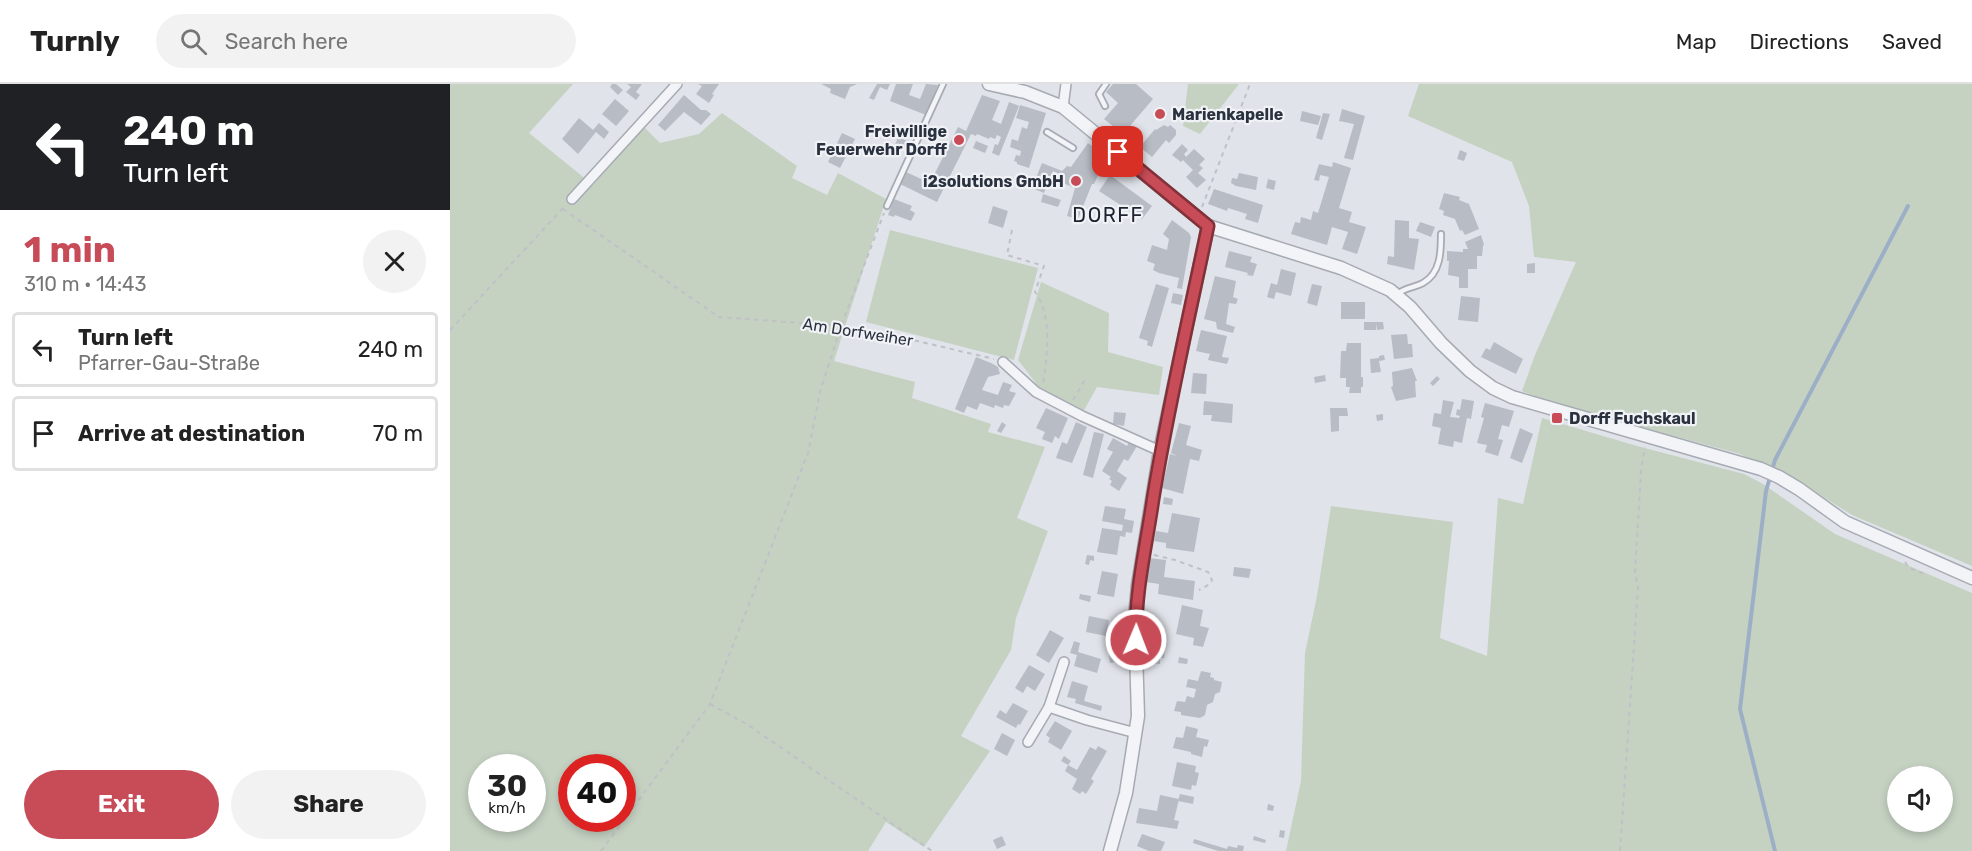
<!DOCTYPE html>
<html lang="en">
<head>
<meta charset="utf-8">
<style>
	body { margin:0; font-family:Rubik,sans-serif; background:#f2f2f2; color:#222; height:100vh; display:flex; flex-direction:column; font-size:22px; white-space:nowrap }
	* { box-sizing:border-box; margin:0 }
	p { font-size:20px; color:#767676 }
	.icon { flex:none; width:33px; height:33px; fill:none; stroke:currentColor; stroke-width:2; stroke-linecap:round; stroke-linejoin:round }
	.map { position:relative; flex:1; overflow:hidden }
	.details { display:flex; flex-direction:column; background:#fff; width:450px }
	.details>* { flex:none }
	.hud { background:#202124; color:#fff; overflow:hidden }
	.tools { position:absolute; left:1437px; top:682px; display:grid; gap:12px }
	.tools a { display:grid; place-items:center; width:66px; height:66px; border-radius:50%; background:#fff; box-shadow:0 3px 9px #0003; font-size:30px }
	.speed { position:absolute; left:18px; top:670px; display:flex; gap:12px; font-size:30px; font-weight:700; text-align:center }
	.speed>* { display:grid; place-content:center; width:78px; height:78px; border-radius:50%; background:#fff; box-shadow:0 3px 9px #0003; line-height:1 }
	.speed small { font-size:15px; font-weight:400 }
	.speed .limit { border:9px solid #d22; background:#fff; color:#111 }
	.pin { position:absolute; display:grid; place-items:center; width:51px; height:51px; color:#fff; margin:-26px; border-radius:12px; box-shadow:0 3px 9px #0006 }
	.me { position:absolute; width:66px; margin:-33px; rotate:1deg; stroke-linejoin:round; filter:drop-shadow(0 0 4px #0008) }
	.turn { display:flex; align-items:center; gap:21px; height:126px; padding:0 24px; font-size:27px }
	.turn .icon { width:78px; height:78px; stroke-width:2.5 }
	.turn b { display:block; font-size:42px; line-height:51px }
	.round { display:grid; place-items:center; flex:none; width:63px; height:63px; border-radius:32px; background:#f2f2f2 }
	.summary { display:flex; align-items:center; justify-content:space-between; height:102px; padding:0 24px }
	h1 { font-size:36px; font-weight:700; line-height:45px; color:#c84b58 }
	.cta { display:flex; gap:12px; margin-top:auto; padding:12px 24px }
	.cta a { flex:1; height:69px; border-radius:36px; background:#c84b58; color:#fff; font-size:24px; font-weight:700; line-height:69px; text-align:center }
	.cta a+a { background:#f2f2f2; color:#222 }
	ul { padding:0; list-style:none }
	li { display:flex; align-items:center; gap:18px; height:75px; margin:0 12px 9px; padding:0 12px; border:3px solid #e0e0e0; border-radius:6px }
	li div { flex:1 }
	li b { display:block; font-size:22px }
	li em { font-style:normal }
	header { display:flex; align-items:center; gap:36px; box-sizing:border-box; height:84px; padding:0 30px; background:#fff; border-bottom:2px solid #e0e0e0 }
	header strong { font-size:28px }
	nav { display:flex; gap:33px; margin-inline-start:auto; font-size:21px }
	.search { width:420px; height:54px; background:#f2f2f2; display:flex; align-items:center; gap:15px; box-sizing:border-box; padding:0 21px; border-radius:33px; color:#767676; font-size:22px }
	main { display:flex; flex:1; min-height:0 }
	.map>svg:first-child { display:block }
</style>
</head>
<body>
<header>
<strong>Turnly</strong>
<div class="search"><svg class="icon" aria-label="search" viewBox="0 0 24 24"><circle cx="10" cy="10" r="6"/><path d="M15 15l6 6"/></svg>Search here</div>
<nav><a>Map</a><a>Directions</a><a>Saved</a></nav>
</header>
<main>
<section class="details">
<div class="hud">
<div class="turn"><svg class="icon" aria-label="left" viewBox="0 0 24 24"><path d="M17 20v-9H6M10 6l-5 5 5 5"/></svg><div><b>240 m</b>Turn left</div></div>
</div>
<div class="summary"><div><h1>1 min</h1><p>310 m · 14:43</p></div><a class="round"><svg class="icon" aria-label="close" viewBox="0 0 24 24"><path d="M6 6l12 12M18 6L6 18"/></svg></a></div>
<ul>
<li><svg class="icon" aria-label="left" viewBox="0 0 24 24"><path d="M17 20v-9H6M10 6l-5 5 5 5"/></svg><div><b>Turn left</b><p>Pfarrer-Gau-Straße</p></div><em>240 m</em></li>
<li><svg class="icon" aria-label="arrive" viewBox="0 0 24 24"><path d="M6 21V4h12l-3 4 3 4H6"/></svg><div><b>Arrive at destination</b></div><em>70 m</em></li>
</ul>
<div class="cta"><a>Exit</a><a>Share</a></div>
</section>
<div class="map">
<svg width="1522" height="767" viewBox="0 0 1522 767">
	<rect width="100%" height="100%" fill="#e0e3e9"/>
	<g fill="#c5d2c2" fill-rule="evenodd">
		<path d="M0,0H123L79,49L143,101L194,43L210,59L249,50L272,29L347,82L342,94L377,111L388,89L436,115L384,277L465,298L462,314L541,340L538,348L595,363L567,434L598,447L566,534L561,566L511,652L540,667L474,763L436,738L418,767H0ZM32,684H82V735H32ZM122,684H172V735H122Z"/>
		<path d="M738,0H789L750,50L733,42Z"/>
		<path d="M969,0H1522V482L1402,431L1357,403L1290,370L1096,317L1072,307L1085,271L1126,178L1084,173L1079,122L1062,78L958,32Z"/>
		<path d="M440,146L588,184L564,276L416,238Z"/>
		<path d="M591,198L659,229L658,268L713,283L709,311L647,303L633,328L592,307L568,276Z"/>
		<path d="M1092,334L1187,362L1294,390L1313,400L1385,450L1522,509V767H836L851,697L855,569L867,512L881,422L1003,438L990,554L1037,572L1048,414L1073,420ZM1448,693H1492V738H1448Z"/>
	</g>
	<g fill="none" stroke-linecap="round" stroke-linejoin="round">
		<path stroke="#9dafc7" stroke-width="4" d="M1325,767L1290,625L1316,407L1325,376L1458,122"/>
	</g>
	<g fill="#b8bcc5">
		<path d="M162,0H166L173,6L168,11L160,3Z"/>
		<path d="M177,0H192L186,8L190,11L186,16L176,8L181,3Z"/>
		<path d="M248,0H269L262,10L264,11L259,19L246,10L252,2Z"/>
		<path d="M371,0H407L400,3L395,15L380,9L381,5Z"/>
		<path d="M427,0H440L437,6L430,3L424,16L419,14Z"/>
		<path d="M446,0H463L459,11L470,15L476,0L488,1L476,31L440,17Z"/>
		<path d="M663,0H686L703,15L673,50L654,35L668,19L656,8Z"/>
		<path d="M234,11L251,26H256L261,30L251,41L234,28L215,47L208,41Z"/>
		<path d="M532,11L550,17L542,36L551,40L559,18L569,22L549,72L542,69L545,60L548,61L551,53L547,51L545,55L540,53L539,55L527,50L526,52L521,50L487,118L450,100L456,88L480,99L508,43L516,47Z"/>
		<path d="M165,15L179,27L166,42L152,30Z"/>
		<path d="M570,21L596,29L579,84L567,80V78L564,77L566,71L570,72L571,67L560,63L562,55L568,57L572,43L577,45L579,38L566,34Z"/>
		<path d="M892,25L915,32L903,76L894,74L904,40L889,37Z"/>
		<path d="M852,27L871,32L868,41L850,37Z"/>
		<path d="M873,29L880,30L872,56L866,54Z"/>
		<path d="M129,34L143,46L149,39L159,48L154,55L146,48L128,70L112,55Z"/>
		<path d="M714,41L718,43L720,41L726,46V51L719,59L716,56L702,73L690,63L705,45L706,46Z"/>
		<path d="M392,49L405,55L390,84L378,78Z"/>
		<path d="M448,53L462,59L458,67L445,61Z"/>
		<path d="M526,57L538,62L535,69L523,64Z"/>
		<path d="M638,59L662,77L659,80L658,78L649,89L644,100H642L628,135L617,132L625,104L608,97L609,90L603,87L594,109L582,104L592,79L612,87L617,82L621,83Z"/>
		<path d="M430,60L439,64L437,68L428,65Z"/>
		<path d="M732,60L738,66L734,70L736,73L744,65L755,75L749,81L753,84L748,89L756,96L747,104L736,93L743,86L733,76L731,78L722,71Z"/>
		<path d="M1010,66L1017,69L1014,77L1007,75Z"/>
		<path d="M883,78L901,84L889,124L902,128L899,138L916,143L907,170L892,165L898,148L882,143L877,161L841,150L845,138L850,139L851,133L861,136L863,127L868,129L879,93L870,91L869,97L864,96L869,80L882,83Z"/>
		<path d="M789,89L808,93L806,106L786,102L781,99L782,94L787,95Z"/>
		<path d="M660,91L702,122L692,135L649,107Z"/>
		<path d="M818,95L826,97L824,106L816,104Z"/>
		<path d="M764,105L813,121L808,139L795,135L797,130L778,124L777,127L758,120Z"/>
		<path d="M994,109L1010,113L1009,116L1019,120L1029,145L1015,151L1012,146L1010,147L1005,135L993,131L994,127L989,125Z"/>
		<path d="M593,110L611,116L608,123L591,118Z"/>
		<path d="M444,115L462,122L460,126L465,129L461,137L445,131L444,133L438,131Z"/>
		<path d="M543,122L558,127L553,144L538,139Z"/>
		<path d="M722,136L739,149L741,153L732,205L727,204L729,194L709,189L703,186L705,180L697,177L702,161L717,166L719,155L713,150Z"/>
		<path d="M945,136L959,137V154L969,155L964,186L937,180L938,172L944,173Z"/>
		<path d="M970,138L985,143L981,153L966,147Z"/>
		<path d="M1031,151L1034,161L1033,162L1032,172H1027V185H1018V204H1009V193L998,191L999,177H997V167L1013,168V165H1018L1015,158Z"/>
		<path d="M779,167L802,173L800,178L807,180L803,192L797,191L798,189L775,183Z"/>
		<path d="M1085,179V189H1077V180Z"/>
		<path d="M831,185L846,189L841,212L826,208L824,215L817,213L821,199L827,201Z"/>
		<path d="M765,192L786,197L783,213L788,215L786,220L779,219L776,240L785,243L783,249L767,245L766,238L754,235Z"/>
		<path d="M706,200L719,204L702,263L697,261L698,257L689,254Z"/>
		<path d="M862,200L872,202L867,222L857,219Z"/>
		<path d="M723,209L733,211L731,221L721,219Z"/>
		<path d="M1011,212L1030,214L1028,238L1008,236Z"/>
		<rect x="891" y="218" width="24" height="17"/>
		<path d="M914,238H933L934,245L927,246L926,239V246H914Z"/>
		<path d="M751,246L777,252L772,273L779,274L777,280L758,276L760,270L746,267Z"/>
		<path d="M957,250L958,260H962L963,273L944,275L941,251Z"/>
		<path d="M1044,258L1073,275L1066,290L1031,273L1036,264L1040,266Z"/>
		<path d="M897,259H911V293H913V303H911V309H899L900,303H896V294H890L891,267H896Z"/>
		<path d="M934,271L935,276L929,277L931,288L921,289L920,275L929,274V272Z"/>
		<path d="M526,273L541,279L548,283L550,290L538,293L532,306L548,311L553,298L562,301L559,307L566,309L559,322L554,321L553,324L545,321L544,324L530,319L527,326L517,322L514,329L505,325Z"/>
		<path d="M962,284L967,297H965L966,313L946,317L941,303L943,302L942,288Z"/>
		<path d="M743,289L757,290L756,310L741,309Z"/>
		<path d="M875,291L876,297L865,299L864,293Z"/>
		<path d="M987,292L990,295L983,302L980,299Z"/>
		<path d="M1012,315L1024,317L1021,335L1017,334L1012,359L1004,357L1003,363L988,360L991,344L982,342L984,329L991,330L993,316L1004,318L1000,333L1009,334L1010,332L1006,331L1007,325L1010,326Z"/>
		<path d="M754,317L783,320L782,339L761,337L762,331H753Z"/>
		<path d="M1035,319L1064,327L1059,343L1052,341L1048,355L1053,356L1048,372L1035,368L1037,361L1027,359L1034,334L1031,333Z"/>
		<path d="M596,324L618,334L609,355L605,352L602,359L592,355L595,348L586,344Z"/>
		<path d="M880,324H897L898,332H889V347L881,348Z"/>
		<path d="M664,328L676,329L674,342L663,340Z"/>
		<path d="M933,330V336L927,337L926,331Z"/>
		<path d="M552,338L556,341L551,349L547,347Z"/>
		<path d="M626,338L637,343L622,379L606,374L612,358L617,360Z"/>
		<path d="M729,339L741,342L736,361L752,366L749,377L740,375L733,410L712,404L720,370L727,372L721,369Z"/>
		<path d="M1070,344L1083,350L1072,379L1060,374Z"/>
		<path d="M644,348L654,350L643,394L633,391Z"/>
		<path d="M663,354L677,362L679,358L687,362L678,377L674,375L667,387L677,394L669,407L660,401L662,397L659,395L661,393L652,387L663,368L657,365Z"/>
		<path d="M714,413L723,415L722,421L713,420Z"/>
		<path d="M655,422L676,425L674,435L684,437L682,449L676,448L675,453L670,452L667,471L647,468L652,444L672,447L673,441L652,437Z"/>
		<path d="M722,429L750,434L744,468L716,464V459L704,457L706,447L718,449Z"/>
		<path d="M637,471L644,472V477L640,476L639,481L635,480Z"/>
		<path d="M699,474L716,476L714,493L745,497L743,516L708,510L709,500L696,498Z"/>
		<path d="M784,483L801,485L799,494L783,492Z"/>
		<path d="M652,487L668,490L664,513L647,510Z"/>
		<path d="M630,510L641,512L640,518L629,515Z"/>
		<path d="M732,521L753,526L750,542L759,544L753,563L743,561L744,554L726,550Z"/>
		<path d="M639,532L659,536L656,552L636,548Z"/>
		<path d="M600,546L614,554L599,579L586,571Z"/>
		<path d="M700,552L716,554L714,574H710V580L700,579Z"/>
		<path d="M624,557L630,559L628,568L651,575L647,589L624,582L627,571L620,569Z"/>
		<path d="M664,570L666,578L660,579L659,571Z"/>
		<path d="M729,573L738,575L737,580L728,579Z"/>
		<path d="M579,581L595,590L585,607L577,602L573,609L565,604Z"/>
		<path d="M751,587L761,589L760,593L764,594V596L772,598L770,608L765,610L763,618L757,621L755,631L750,634L731,631V628L724,627L727,617L735,618L737,612L744,614L746,605L736,603L738,595L748,597Z"/>
		<path d="M622,597L638,602L634,617L652,622L651,627L625,619L626,615L617,613Z"/>
		<path d="M563,619L578,627L570,641L568,640L566,644L546,633L550,626L556,630Z"/>
		<path d="M605,637L622,647L611,666L598,658L600,654L596,651Z"/>
		<path d="M736,642L748,645L746,653L759,656L757,663L754,662L752,673L741,670V668L723,664L726,653L733,654Z"/>
		<path d="M552,649L565,656L557,672L544,665Z"/>
		<path d="M648,662L657,667L641,695L644,697L636,710L632,707L630,710L622,705L627,695L615,687L618,681L627,686L640,663L646,666Z"/>
		<path d="M614,672L621,677L618,681L611,677Z"/>
		<path d="M727,678L746,682L745,688L749,689L746,702L742,701L741,706L722,702Z"/>
		<path d="M730,710L744,713L743,720L728,717Z"/>
		<path d="M710,711L729,715L724,736L729,737L727,745L686,739L689,724L707,727Z"/>
		<path d="M818,720L824,722L823,727L817,726Z"/>
		<path d="M830,746L835,747L834,754L829,753Z"/>
		<path d="M692,750L715,758L711,767H699L687,762Z"/>
		<path d="M552,752L556,761L547,765L543,756Z"/>
		<path d="M804,752L816,756L815,759L803,756Z"/>
		<path d="M744,755L777,765L778,762L787,764L788,761L794,762L793,767H768L743,759Z"/>
	</g>
	<g fill="none" stroke-linecap="round" stroke-linejoin="round">
		<defs>
			<g id="service">
				<path d="M655,22L649,10L656,0"/>
				<path d="M597,48L623,64"/>
				<path d="M437,122L493,0"/>
				<path d="M946,211C955,203 964,204 973,199C991,189 991,167 991,150"/>
			</g>
			<g id="minor">
				<path d="M613,23L616,0"/>
				<path d="M122,115L227,0"/>
				<path d="M553,278L586,308L632,332L710,367"/>
				<path d="M599,623L637,636L686,649"/>
				<path d="M578,658L599,623L614,578"/>
			</g>
			<g id="tertiary">
				<path d="M539,0L575,8L613,23L758,142L891,184L940,206L960,223L991,259L1020,287L1043,304L1062,313L1311,385L1329,393L1349,405L1395,438L1522,494"/>
				<path d="M660,767L676,709L688,632L685,534L688,501L710,367L758,142"/>
			</g>
		</defs>
		<use href="#service" stroke="#a6aab3" stroke-width="8"/>
		<use href="#minor" stroke="#a6aab3" stroke-width="12"/>
		<use href="#tertiary" stroke="#a6aab3" stroke-width="15"/>
		<g stroke="#bfc1c7" stroke-width="2" stroke-dasharray="4.5 4.5" stroke-linecap="butt">
			<path d="M752,123L800,0"/>
			<path d="M113,125L269,233L391,242L467,257L544,275"/>
			<path d="M562,146L557,171L594,182L585,208C603,231 597,273 593,300"/>
			<path d="M0,246L116,121"/>
			<path d="M623,316L635,296"/>
			<path d="M704,471L725,476L758,488L762,496L760,500L749,506"/>
			<path d="M1455,478L1459,484L1472,489L1478,488"/>
			<path d="M260,620L298,641L482,767"/>
			<path d="M151,767L260,620L358,369L370,308L391,242L434,129"/>
			<path d="M1170,767L1188,503L1185,489L1191,387L1195,363"/>
		</g>
		<use href="#service" stroke="#f3f4f7" stroke-width="4.5"/>
		<use href="#minor" stroke="#f3f4f7" stroke-width="9"/>
		<use href="#tertiary" stroke="#f3f4f7" stroke-width="12"/>
	</g>
	<g fill="none" stroke-linecap="round" stroke-linejoin="round">
		<defs>
			<path id="route" d="M668,68L758,142C739,233 718,323 703,415C696,464 685,506 686,556"/>
		</defs>
		<use href="#route" stroke="#823139" stroke-width="15"/>
		<use href="#route" stroke="#c84b58" stroke-width="10"/>
	</g>
	<g fill="#c84b58" stroke="#f0f2f6" stroke-width="2">
		<circle cx="710" cy="30" r="6"/>
		<circle cx="509" cy="56" r="6"/>
		<circle cx="626" cy="97" r="6"/>
		<rect x="1101" y="328" width="12" height="12" rx="3"/>
	</g>
	<g text-anchor="middle" dominant-baseline="central" stroke-width="4.5" stroke-linejoin="round" paint-order="stroke">
		<g font-size="16" font-weight="bold" fill="#2a313f" stroke="#f0f2f6" text-anchor="start">
			<text x="722" y="30">Marienkapelle</text>
			<text x="497" y="47" text-anchor="end">Freiwillige<tspan x="497" dy="18">Feuerwehr Dorff</tspan></text>
			<text x="614" y="97" text-anchor="end">i2solutions GmbH</text>
			<text x="1119" y="334">Dorff Fuchskaul</text>
		</g>
		<g font-size="16" fill="#2a313f" stroke="#f0f2f6">
			<text transform="translate(408 248) rotate(9)">Am Dorfweiher</text>
		</g>
		<g font-size="20" letter-spacing="1.5" fill="#1c2230" stroke="#f0f2f6">
			<text x="658" y="131">DORFF</text>
		</g>
	</g>
</svg>
<div class="tools">
<a><svg class="icon" aria-label="sound" viewBox="0 0 24 24"><path d="M4 9h4l5-4v14l-5-4H4zM17 9q2 3 0 6"/></svg></a>
</div>
<div class="speed"><div>30<small>km/h</small></div><div class="limit">40</div></div>
<div class="pin" style="left:668px;top:68px;background:#d93025"><svg class="icon" aria-label="arrive" viewBox="0 0 24 24"><path d="M6 21V4h12l-3 4 3 4H6"/></svg></div>
<svg class="me" style="left:686px;top:556px" viewBox="-20 -20 40 40"><circle r="17" fill="#c84b58" stroke="#fff" stroke-width="3"/><path d="M0-11L8 9 0 5-8 9z" fill="#fff"/></svg>
</div>
</main>
</body>
</html>
